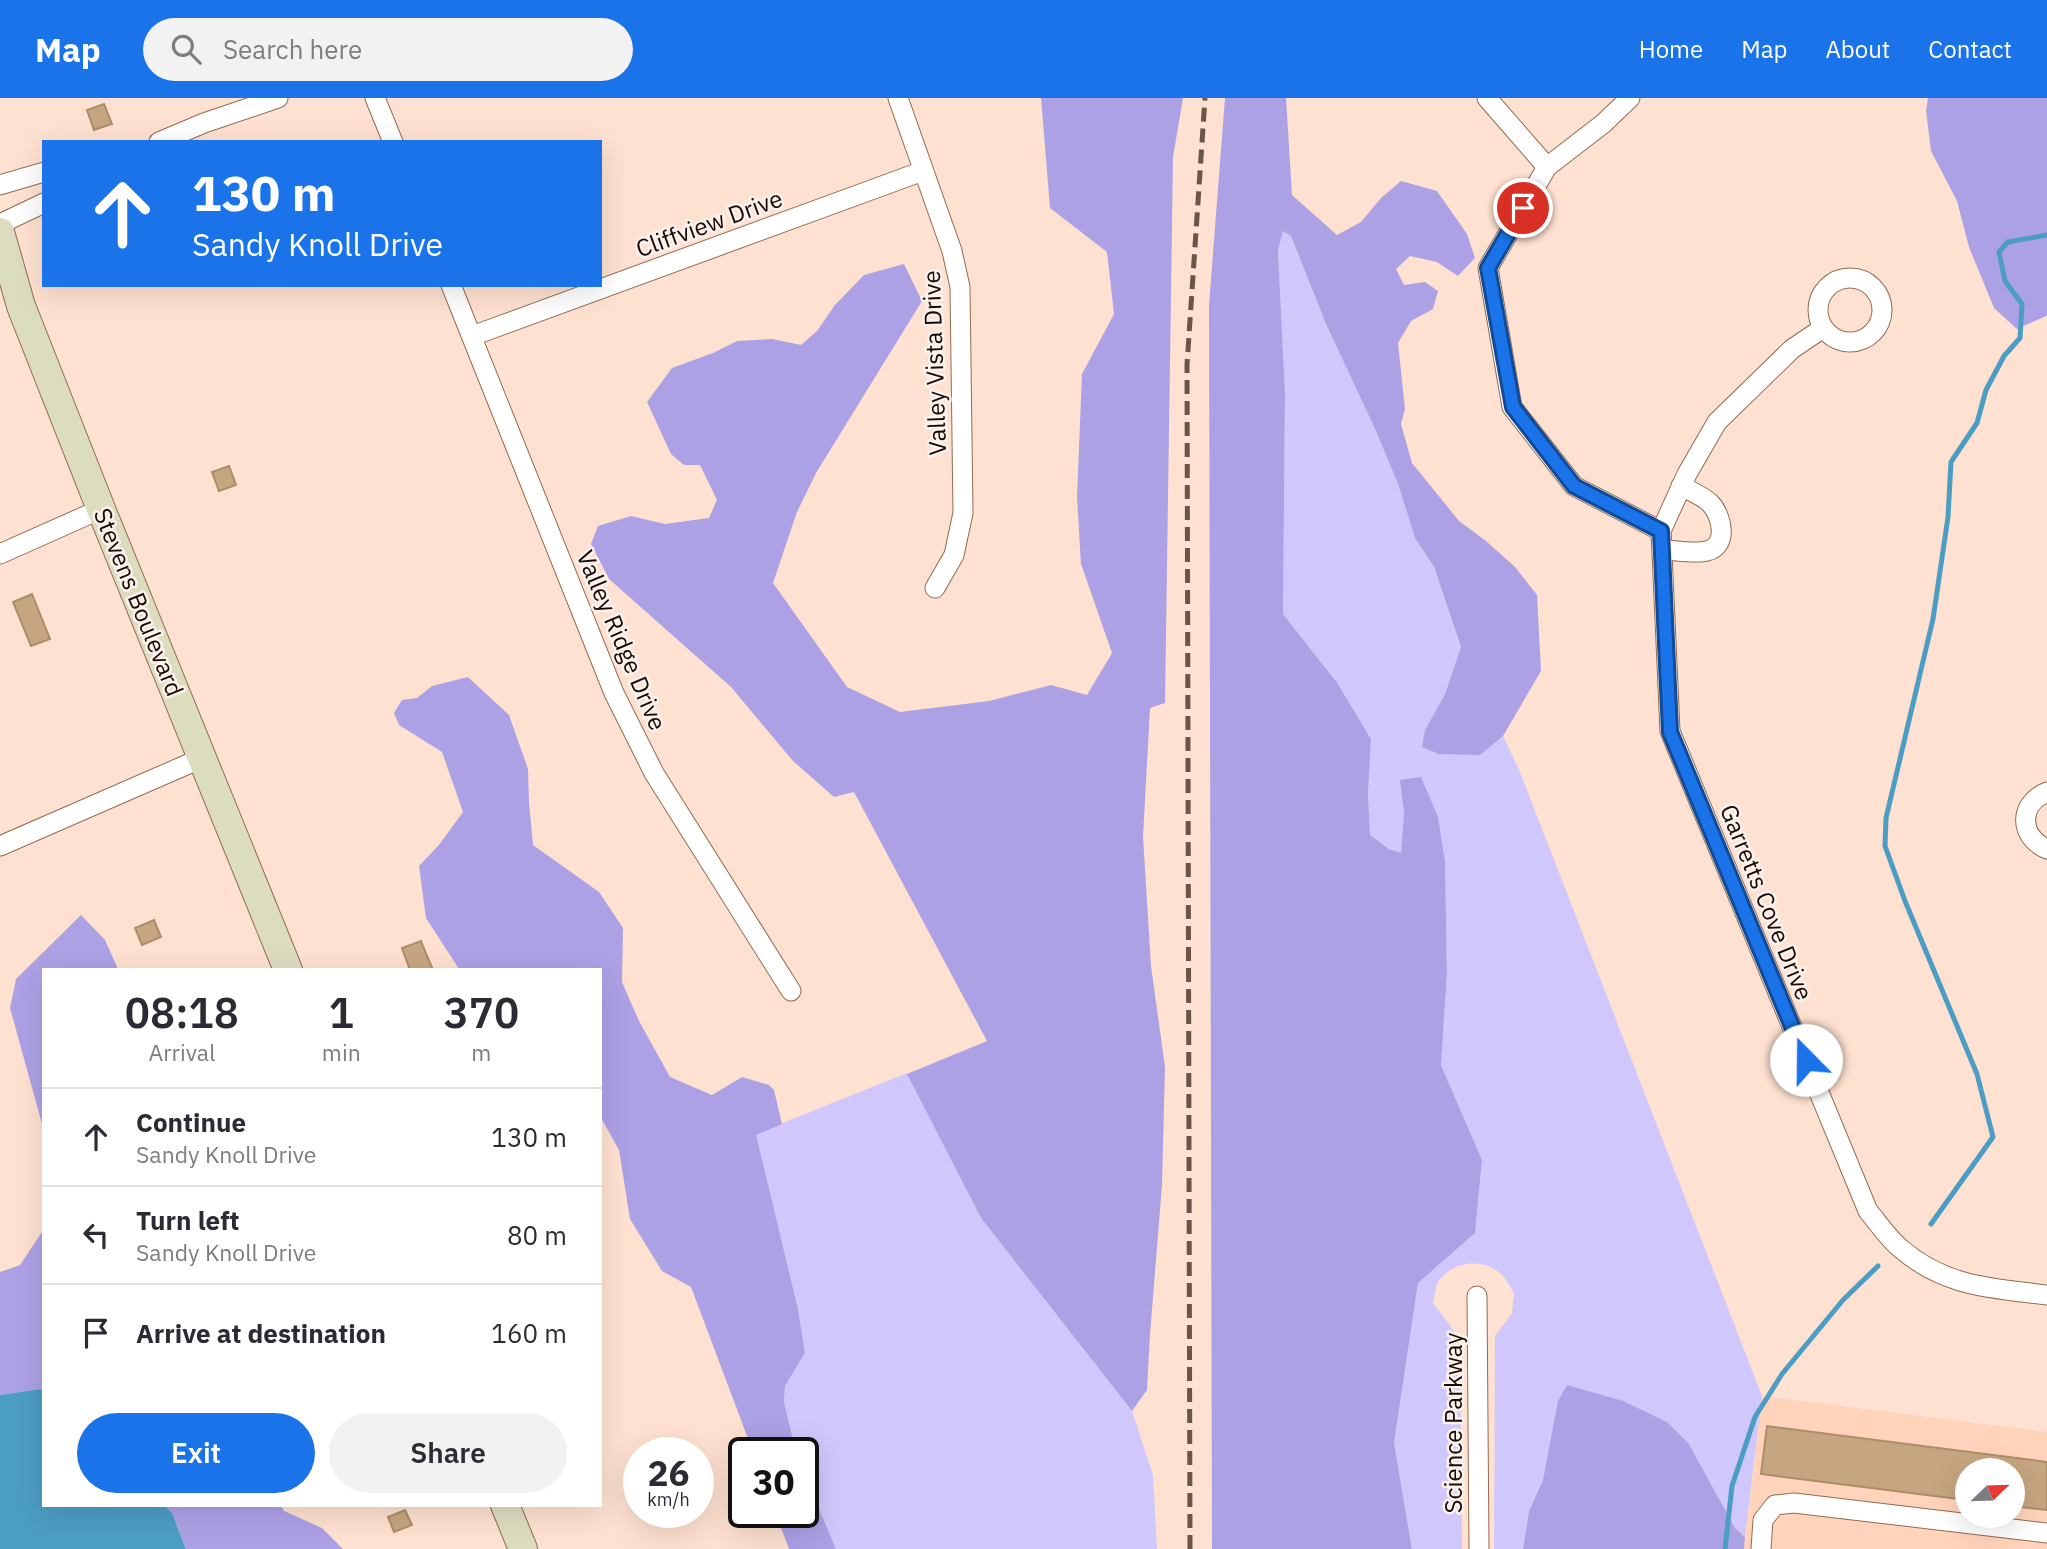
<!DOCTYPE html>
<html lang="en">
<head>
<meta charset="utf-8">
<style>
	body { margin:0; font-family:"IBM Plex Sans",sans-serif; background:#f2f2f3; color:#2b2b33; height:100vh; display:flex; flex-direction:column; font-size:26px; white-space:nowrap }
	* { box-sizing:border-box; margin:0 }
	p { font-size:23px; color:#7c7c81 }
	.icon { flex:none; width:38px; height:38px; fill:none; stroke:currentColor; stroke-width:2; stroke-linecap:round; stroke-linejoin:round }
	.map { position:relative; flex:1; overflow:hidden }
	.panel { position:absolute; left:42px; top:870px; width:560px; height:539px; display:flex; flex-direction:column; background:#fff; border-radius:0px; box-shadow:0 7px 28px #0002 }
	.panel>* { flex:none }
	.banner { position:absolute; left:42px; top:42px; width:560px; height:147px; border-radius:0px; box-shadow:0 7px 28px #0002; background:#1a73e8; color:#fff; overflow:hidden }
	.needle { width:46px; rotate:67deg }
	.fabs { position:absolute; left:1955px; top:1360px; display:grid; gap:14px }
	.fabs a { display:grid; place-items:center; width:70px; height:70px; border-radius:50%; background:#fff; box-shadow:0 7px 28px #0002; font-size:35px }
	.speed { position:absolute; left:623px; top:1339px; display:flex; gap:14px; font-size:35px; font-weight:700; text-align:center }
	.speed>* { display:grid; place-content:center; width:91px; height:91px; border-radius:50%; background:#fff; box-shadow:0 7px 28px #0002; line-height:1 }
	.speed small { font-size:18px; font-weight:400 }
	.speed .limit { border:4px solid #111; border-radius:10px; background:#fff; color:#111 }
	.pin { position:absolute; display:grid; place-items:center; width:60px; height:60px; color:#fff; margin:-30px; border:4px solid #fff; border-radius:50%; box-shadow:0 2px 7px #0007 }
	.me { position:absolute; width:77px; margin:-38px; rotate:338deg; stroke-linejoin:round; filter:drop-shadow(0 0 5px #0008) }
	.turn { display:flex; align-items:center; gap:24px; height:147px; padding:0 35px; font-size:32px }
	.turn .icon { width:91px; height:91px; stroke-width:2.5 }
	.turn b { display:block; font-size:49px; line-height:60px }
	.eta { display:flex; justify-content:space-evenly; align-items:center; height:119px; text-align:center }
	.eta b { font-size:42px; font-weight:600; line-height:49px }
	.button { display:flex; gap:14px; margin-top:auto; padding:14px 35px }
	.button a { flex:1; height:80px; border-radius:42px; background:#1a73e8; color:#fff; font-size:28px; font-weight:600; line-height:80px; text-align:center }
	.button a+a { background:#f2f2f3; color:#2b2b33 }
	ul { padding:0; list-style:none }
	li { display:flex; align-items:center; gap:21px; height:98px; padding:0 35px; border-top:2px solid #e1e1e2 }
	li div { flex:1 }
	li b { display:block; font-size:26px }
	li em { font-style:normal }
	header { display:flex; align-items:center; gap:42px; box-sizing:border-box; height:98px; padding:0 35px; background:#1a73e8; color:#fff }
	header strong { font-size:33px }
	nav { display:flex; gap:38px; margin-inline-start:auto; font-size:24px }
	.search { width:490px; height:63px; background:#f2f2f3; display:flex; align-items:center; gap:18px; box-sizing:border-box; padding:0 24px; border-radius:38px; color:#7c7c81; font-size:26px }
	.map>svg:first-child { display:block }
</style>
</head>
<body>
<header>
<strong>Map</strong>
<div class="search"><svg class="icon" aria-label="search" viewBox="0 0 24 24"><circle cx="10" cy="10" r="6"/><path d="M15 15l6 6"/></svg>Search here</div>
<nav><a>Home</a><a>Map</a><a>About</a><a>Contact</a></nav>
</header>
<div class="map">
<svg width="2047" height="1451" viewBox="0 0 2047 1451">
	<rect width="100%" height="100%" fill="#fee1d0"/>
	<path fill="#ffd4ba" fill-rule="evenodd" d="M1762,1298L2047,1334V1451H1744ZM1967,1372H2012V1418H1967Z"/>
	<g fill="#d0c8fc">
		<path d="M1283,132L1291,138L1326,226L1376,333L1398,386L1415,440L1434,469L1461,550L1445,596L1425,632L1462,655L1480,657L1503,638L1520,674L1762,1298L1745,1439L1735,1430L1689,1346L1543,1382L1529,1413L1523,1451H1494L1495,1238L1512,1215L1514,1195C1510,1189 1507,1182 1502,1177C1484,1159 1452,1163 1438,1184C1435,1189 1435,1199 1433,1205L1460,1241L1462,1451H1412L1394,1345L1418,1185L1475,1135L1482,1062L1441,967L1447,874L1445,764L1401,682L1404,715L1401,755L1389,751L1370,737L1368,695L1371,641L1338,586L1283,516L1285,295L1278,152Z"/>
		<path d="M907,975L981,1120L1132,1313L1153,1377L1157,1451H836L803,1372V1354H796L784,1304L785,1288L805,1255L798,1211L755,1036Z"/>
	</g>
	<g fill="#ada1e6">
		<path d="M1041,0H1183L1173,59L1165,605L1150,610L1143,739L1151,868L1165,969L1162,1087L1150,1236L1147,1292L1132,1313L981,1120L907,976L987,943L854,694L834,699L793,663L731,589L609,481L591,446L598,428L631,418L665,426L709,420L717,402L700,367H684L671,356L647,304L672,270L713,255L737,243L772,241L801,247L817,233L835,207L864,177L904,166L922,203L816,375L797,414L773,485L847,589L900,614L989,603L1051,587L1087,597L1112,555L1081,466L1077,399L1082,276L1114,216L1107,154L1050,110Z"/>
		<path d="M1225,0H1286L1292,97L1337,137L1361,124L1381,100L1401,83L1437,93L1467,136L1475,160L1458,178L1437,164L1410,158L1396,171L1404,187L1425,184L1438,193L1433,211L1411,223L1398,245L1405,311L1401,326L1412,365L1459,423L1486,443L1515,469L1537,497L1541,573L1503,638L1480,657L1438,656L1422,649L1425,632L1445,596L1461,549L1434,469L1415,440L1398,386L1376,333L1326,226L1291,138L1283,133L1278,152L1285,295L1283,516L1338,586L1371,641L1368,695L1370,737L1389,751L1401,755L1404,715L1400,682L1421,679L1438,719L1445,764L1447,874L1441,967L1482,1062L1475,1135L1418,1185L1394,1345L1412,1451H1212L1209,207Z"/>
		<path d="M1928,0H2047V217L2044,219L2017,231L1994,210L1969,149L1957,103L1931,53L1926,13Z"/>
		<path d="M468,579L509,617L528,671L529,704L533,747L599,794L623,830L622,884L639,923L670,979L712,997L742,979L769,987L774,992L782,1026L756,1037L798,1211L805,1255L785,1288L784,1304L796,1354H753L691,1189L662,1173L630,1121L619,1052L600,1018V872L459,871L426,820L419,768L439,747L463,714L442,654L399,627L394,615L402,602L417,600L432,588Z"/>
		<path d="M81,817L105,842L118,871L44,872V1033L10,910L16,881Z"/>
		<path d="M44,1131V1292L40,1291L0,1297V1174L20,1167Z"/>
		<path d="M1567,1287L1623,1303L1667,1324L1689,1346L1735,1430L1745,1439L1744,1451H1523L1529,1413L1543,1382L1558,1303Z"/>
		<path d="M803,1372L836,1451H789L775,1414H803Z"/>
		<path d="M164,1407H281L284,1413L322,1430L343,1451H186L172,1415Z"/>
	</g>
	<path fill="#4c9dc4" d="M40,1291L44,1292V1407H164L172,1415L186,1451H0V1297Z"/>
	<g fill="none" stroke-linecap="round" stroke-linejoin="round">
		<g stroke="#4c9dc4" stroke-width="5">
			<path d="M1931,1126L1993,1039L1977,976L1905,803L1885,748L1886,720L1933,521L1948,419L1951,364L1977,325L1986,292L2004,258L2020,240L2022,206L2005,183L1999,154L2008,144L2047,137"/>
			<path d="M1725,1451L1732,1388L1755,1319L1782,1276L1843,1202L1878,1168"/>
		</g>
	</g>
	<g fill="#c6a680" stroke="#ac8d67" stroke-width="2">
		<path d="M104,6L112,26L94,32L87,12Z"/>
		<path d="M229,368L236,387L219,393L212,374Z"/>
		<path d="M32,496L50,541L31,548L13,504Z"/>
		<path d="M154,822L161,839L142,847L135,830Z"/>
		<path d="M421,843L422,846L433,872H410L402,850Z"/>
		<path d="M1767,1328L2047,1364V1412L2012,1408V1372H1967V1402L1761,1376Z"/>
		<path d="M405,1412L412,1427L394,1434L388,1419Z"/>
	</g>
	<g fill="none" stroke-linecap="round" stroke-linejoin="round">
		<defs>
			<g id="street">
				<path d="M375,0L393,44"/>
				<path d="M898,0L952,153L960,189L963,415L954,457L935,490"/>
				<path d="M1487,0L1547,69"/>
				<path d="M1630,0L1604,25L1547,69L1488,170L1512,309L1574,388L1661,433L1670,633L1868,1113C1879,1126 1888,1140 1900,1150C1945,1189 1991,1190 2047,1197"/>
				<path d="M159,44L204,25L278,0"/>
				<path d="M0,87L44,74"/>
				<path d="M0,126L44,105"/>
				<circle cx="1850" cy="212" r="32"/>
				<path d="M451,187L614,595L654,675L791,893"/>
				<path d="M472,238L923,73"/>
				<path d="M1661,433L1687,376L1717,324L1792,251L1823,230"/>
				<path d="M1662,452C1674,452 1696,456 1707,453C1729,448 1722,417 1710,405C1703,398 1690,393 1681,388"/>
				<path d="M0,456L101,411"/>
				<path d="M2047,694C2018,706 2019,739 2047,751"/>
				<path d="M0,748L202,660"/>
				<path d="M1477,1198L1479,1451"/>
				<path d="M1761,1451L1763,1422L1775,1407L1794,1405L2047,1435"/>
			</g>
			<g id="secondary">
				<path d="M0,134L21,208L101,411L288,872"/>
				<path d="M505,1407L523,1451"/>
			</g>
		</defs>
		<use href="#street" stroke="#936a51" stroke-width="21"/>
		<use href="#secondary" stroke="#936a51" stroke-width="30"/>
		<use href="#street" stroke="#fff" stroke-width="19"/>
		<use href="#secondary" stroke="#dcddbf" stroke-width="28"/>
		<path stroke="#69554a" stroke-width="5" stroke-dasharray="14 7" stroke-linecap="butt" d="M1190,1451L1187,267L1205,0"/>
	</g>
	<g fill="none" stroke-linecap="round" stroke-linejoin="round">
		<defs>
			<path id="route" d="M1523,110L1488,170L1513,309L1574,388L1661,433L1670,634L1806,962"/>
		</defs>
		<use href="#route" stroke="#114b97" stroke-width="18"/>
		<use href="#route" stroke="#1a73e8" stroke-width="12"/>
	</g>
	<g text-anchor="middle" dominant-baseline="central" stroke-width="5" stroke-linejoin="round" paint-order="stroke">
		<g font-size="24" fill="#180902" stroke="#fcf2ed">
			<text transform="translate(709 125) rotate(-20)">Cliffview Drive</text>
			<text transform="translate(934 265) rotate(-92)">Valley Vista Drive</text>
			<text transform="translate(139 504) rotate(68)">Stevens Boulevard</text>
			<text transform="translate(622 542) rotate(67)">Valley Ridge Drive</text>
			<text transform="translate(1767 804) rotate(68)">Garretts Cove Drive</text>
			<text transform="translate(1453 1325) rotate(-90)">Science Parkway</text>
		</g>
	</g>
</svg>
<div class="fabs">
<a><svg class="needle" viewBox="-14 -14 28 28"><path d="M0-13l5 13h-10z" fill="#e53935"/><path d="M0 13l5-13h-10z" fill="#7c7c81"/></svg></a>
</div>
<div class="speed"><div>26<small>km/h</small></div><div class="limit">30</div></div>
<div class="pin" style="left:1523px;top:110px;background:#d93025"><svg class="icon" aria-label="arrive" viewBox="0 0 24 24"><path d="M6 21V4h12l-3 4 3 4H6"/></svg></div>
<svg class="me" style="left:1806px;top:962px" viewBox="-20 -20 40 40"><circle r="19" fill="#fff"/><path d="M0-13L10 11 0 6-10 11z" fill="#1a73e8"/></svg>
<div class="banner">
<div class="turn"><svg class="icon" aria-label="ahead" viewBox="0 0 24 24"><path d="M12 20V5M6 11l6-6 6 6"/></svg><div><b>130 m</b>Sandy Knoll Drive</div></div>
</div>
<section class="panel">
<div class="eta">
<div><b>08:18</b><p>Arrival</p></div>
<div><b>1</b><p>min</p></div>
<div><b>370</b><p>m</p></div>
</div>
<ul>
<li><svg class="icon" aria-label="ahead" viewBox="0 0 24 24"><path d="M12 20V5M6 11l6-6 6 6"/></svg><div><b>Continue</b><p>Sandy Knoll Drive</p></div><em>130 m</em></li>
<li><svg class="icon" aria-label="left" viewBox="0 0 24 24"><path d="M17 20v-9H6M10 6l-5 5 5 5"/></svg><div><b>Turn left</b><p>Sandy Knoll Drive</p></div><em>80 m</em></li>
<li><svg class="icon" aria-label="arrive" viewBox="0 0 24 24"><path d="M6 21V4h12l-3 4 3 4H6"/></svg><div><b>Arrive at destination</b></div><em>160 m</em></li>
</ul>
<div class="button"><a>Exit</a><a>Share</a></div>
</section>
</div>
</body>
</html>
